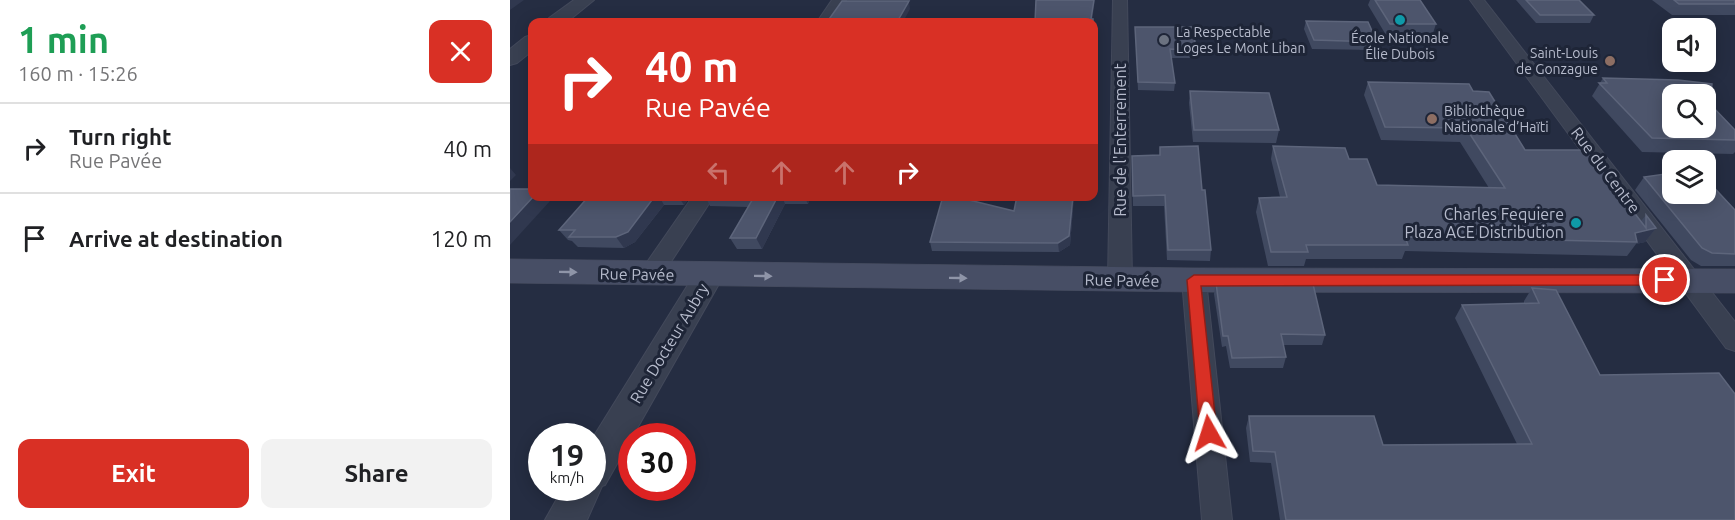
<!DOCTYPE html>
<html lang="en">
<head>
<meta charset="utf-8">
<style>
	body { margin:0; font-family:Ubuntu,sans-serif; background:#f2f2f2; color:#202124; height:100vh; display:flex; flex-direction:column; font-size:22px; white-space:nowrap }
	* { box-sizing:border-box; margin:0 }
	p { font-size:20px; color:#757577 }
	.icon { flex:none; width:33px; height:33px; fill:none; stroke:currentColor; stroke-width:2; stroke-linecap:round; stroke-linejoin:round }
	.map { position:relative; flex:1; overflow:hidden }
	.sheet { display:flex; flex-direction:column; background:#fff; width:510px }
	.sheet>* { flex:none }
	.top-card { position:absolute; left:18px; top:18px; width:570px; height:183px; border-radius:12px; box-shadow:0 3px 15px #0003; background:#d93025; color:#fff; overflow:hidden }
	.fabs { position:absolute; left:1152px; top:18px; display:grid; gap:12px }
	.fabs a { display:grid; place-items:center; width:54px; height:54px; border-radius:12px; background:#fff; box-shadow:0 3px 15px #0003; font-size:30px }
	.speed { position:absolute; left:18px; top:423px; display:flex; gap:12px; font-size:30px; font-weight:700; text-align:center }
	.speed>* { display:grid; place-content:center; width:78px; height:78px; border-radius:50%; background:#fff; box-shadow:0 3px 15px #0003; line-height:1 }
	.speed small { font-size:15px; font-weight:400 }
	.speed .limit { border:9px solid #d22; background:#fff; color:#111 }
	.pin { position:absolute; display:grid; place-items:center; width:51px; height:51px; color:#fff; margin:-26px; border:3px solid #fff; border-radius:50%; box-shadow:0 2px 6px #0007 }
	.me { position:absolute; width:66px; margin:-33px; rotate:354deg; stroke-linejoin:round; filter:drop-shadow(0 0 4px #0008) }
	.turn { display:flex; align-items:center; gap:21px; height:126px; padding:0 18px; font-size:27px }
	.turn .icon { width:78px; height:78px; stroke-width:2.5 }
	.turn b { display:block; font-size:42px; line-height:51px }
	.lanes { display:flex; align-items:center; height:57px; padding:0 18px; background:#0003; justify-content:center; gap:30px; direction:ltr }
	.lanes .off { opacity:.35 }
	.round { display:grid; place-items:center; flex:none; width:63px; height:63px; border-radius:12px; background:#f2f2f2 }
	.summary { display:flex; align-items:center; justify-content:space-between; height:102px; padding:0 18px }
	h1 { font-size:36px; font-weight:600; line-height:45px; color:#1e9e55 }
	.cta { display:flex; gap:12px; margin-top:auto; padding:12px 18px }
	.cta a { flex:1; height:69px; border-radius:12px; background:#d93025; color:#fff; font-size:24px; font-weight:600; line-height:69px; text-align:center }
	.cta a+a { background:#f2f2f2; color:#202124 }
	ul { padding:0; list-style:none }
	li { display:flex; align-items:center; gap:18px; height:90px; padding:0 18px; border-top:2px solid #e0e0e0 }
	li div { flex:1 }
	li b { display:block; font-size:22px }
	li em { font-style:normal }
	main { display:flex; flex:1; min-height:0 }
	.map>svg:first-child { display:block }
</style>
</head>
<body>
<main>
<section class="sheet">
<div class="summary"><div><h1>1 min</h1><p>160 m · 15:26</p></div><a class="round" style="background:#d93025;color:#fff"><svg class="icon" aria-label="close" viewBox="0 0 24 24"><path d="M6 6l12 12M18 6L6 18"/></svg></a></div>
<ul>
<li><svg class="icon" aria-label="right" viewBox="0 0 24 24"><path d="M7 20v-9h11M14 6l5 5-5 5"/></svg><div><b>Turn right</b><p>Rue Pavée</p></div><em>40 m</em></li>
<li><svg class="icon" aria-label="arrive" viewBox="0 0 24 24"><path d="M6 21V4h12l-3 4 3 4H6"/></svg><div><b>Arrive at destination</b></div><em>120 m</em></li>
</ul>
<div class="cta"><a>Exit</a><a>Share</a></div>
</section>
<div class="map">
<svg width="1225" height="520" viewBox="0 0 1225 520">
	<rect width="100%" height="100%" fill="#252d42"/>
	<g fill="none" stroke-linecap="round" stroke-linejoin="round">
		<defs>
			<g id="minor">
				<path d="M322,0H336L321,22H307Z"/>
				<path d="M603,0H617L622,280L618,286L610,289L602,286L598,280Z"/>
				<path d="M960,0H974L1225,322V351L1216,348Z"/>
				<path d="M183,196H204L149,280L141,282L133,280L130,274L133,268Z"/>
				<path d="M684,271L692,274L696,280L722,520H692L672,280L676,274Z"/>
			</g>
			<g id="tertiary">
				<path d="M64,0H84L57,22H37L39,18Z"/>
				<path d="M22,35V51L7,63L0,65V49L15,37Z"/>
				<path d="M199,264L209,267L214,275L95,485L92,486L77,520H35L53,488H82V439L189,267Z"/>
			</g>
			<path id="secondary" d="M0,259L684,268L1225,269V293L684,292L0,283Z"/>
		</defs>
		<use href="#minor" stroke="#43495b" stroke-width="2"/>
		<use href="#tertiary" stroke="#43495b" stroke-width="2"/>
		<use href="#secondary" stroke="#43495b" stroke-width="1"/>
		<use href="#minor" fill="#394051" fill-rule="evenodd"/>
		<use href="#tertiary" fill="#394051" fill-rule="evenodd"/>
		<use href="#secondary" fill="#474e65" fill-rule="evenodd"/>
	</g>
	<g fill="#404960">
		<path d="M860,0H910L926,24L922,36L876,35L858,5Z"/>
		<path d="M1006,0H1069L1084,15L1080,23H1026Z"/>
		<path d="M1142,0H1225V15H1162Z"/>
		<path d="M796,21L867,42L865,50L802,49L794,29Z"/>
		<path d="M625,27L686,50L685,58H661L665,83L664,91L628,90Z"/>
		<path d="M1093,78L1200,104L1225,130V152L1223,154L1132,152L1082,96Z"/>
		<path d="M858,82L963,91L1015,150L1131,221L1136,215L1146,228L1135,242L1126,244L1117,256L895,251L892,259H796L794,266H758L746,212L749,198L770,197L761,159L763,146L839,159L867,185L979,188L950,142L871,140L854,95Z"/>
		<path d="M680,91L769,130L766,143L683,142L679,103Z"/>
		<path d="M650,147L692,190L701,250L700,261L657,260L654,206H623L622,156L650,155Z"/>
		<path d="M1134,177L1225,210V266H1191L1181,260L1125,190Z"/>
		<path d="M79,196H181L174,205H154L125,242L114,248L68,247L62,241L58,240L49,230Z"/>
		<path d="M195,196H301L298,204H275L252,249H227L220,238L238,207L200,206Z"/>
		<path d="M507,196H564L560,245L549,252L422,251L420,242L504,211Z"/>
		<path d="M706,283L815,335L812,345H773L776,357L773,368H720L716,346L712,347L704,294Z"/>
		<path d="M1022,288L1090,375L1225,520H770L761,463L740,462L736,428L739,416L873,445L1007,444L945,318L952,305L1014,303V301Z"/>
	</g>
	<g fill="#30384f">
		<path d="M0,0H14L0,10Z"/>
		<path d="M584,0H585L582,22L581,19Z"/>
		<path d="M399,1L400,9L393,22H387Z"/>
		<path d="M0,168L6,175L0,181Z"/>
		<path d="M24,196H37L40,201L0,245V222Z"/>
		<path d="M145,196H149L154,205L125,242L114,248L106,237Z"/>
		<path d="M168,196H181L174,205Z"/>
		<path d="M268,196H272L275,204L252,249L246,238Z"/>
		<path d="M294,196H301L298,204Z"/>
		<path d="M563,196H564L560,245L549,252L548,243Z"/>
		<path d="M1146,228L1135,242L1126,244L1127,242L1125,233Z"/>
	</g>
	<g fill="#4d556c" stroke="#5d657b" stroke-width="1.5" fill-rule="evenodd">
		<path d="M526,0H584L581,19H583V22H525Z"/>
		<path d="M865,0H910L926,24H880Z"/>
		<path d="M1016,0H1069L1084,15H1030Z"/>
		<path d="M1164,0H1225V4H1169Z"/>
		<path d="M332,1H399L387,22H317Z"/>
		<path d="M796,21L858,22L867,42L804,40Z"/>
		<path d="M625,27H683L686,50L660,49L665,83L628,82Z"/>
		<path d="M1093,78L1168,80L1202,84L1200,104L1225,130V140L1142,138L1089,83H1097ZM1162,94H1196V128H1162Z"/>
		<path d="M858,82L959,84L963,91L979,92L1015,150H1076L1136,228V215L1146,228L1125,233L1127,242L895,237L898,245H796L798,252H761L749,198L777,197L763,146L835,148L839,159H857L867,185L995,188L956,128L875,127Z"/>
		<path d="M680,91L759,93L769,130H684Z"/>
		<path d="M688,146L692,190H695L701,250H658L655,195L623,196L622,156L650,155V147Z"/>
		<path d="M1162,173V194H1196V179L1225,210V254L1202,253L1192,248L1134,177Z"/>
		<path d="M0,189H22V196H24L0,222Z"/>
		<path d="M79,196H145L118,232L106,237H59L65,230H49Z"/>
		<path d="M233,196H268L246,238H220L244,197Z"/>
		<path d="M433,196H443L504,211L507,196H563L559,236L548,243L420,242Z"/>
		<path d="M706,283L803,284L815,335L771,334L776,357L722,358L718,336H713Z"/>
		<path d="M1022,288L1046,290L1090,375L1209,373L1225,394V520H776L765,452L743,451L739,416H864L873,445L1022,444L952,305L1029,303Z"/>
	</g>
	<defs><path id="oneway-solid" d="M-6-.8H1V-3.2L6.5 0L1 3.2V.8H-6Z" transform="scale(1.5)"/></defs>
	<g fill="#8f95a8">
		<use href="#oneway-solid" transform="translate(58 272) rotate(1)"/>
		<use href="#oneway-solid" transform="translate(253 276) rotate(1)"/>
		<use href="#oneway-solid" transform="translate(448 278) rotate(1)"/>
	</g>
	<path fill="#d93025" stroke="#8d1f18" stroke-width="1.5" d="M684,275H1155L1162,280L1155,285L691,286L707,433L705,438L699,441L693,438L690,433L677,280Z"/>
	<g fill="#0f9aa8" stroke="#1e2537" stroke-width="2">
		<circle cx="890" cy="20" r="6"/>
		<circle cx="1066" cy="223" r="6"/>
	</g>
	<circle fill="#6b7280" stroke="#1e2537" stroke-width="2" cx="654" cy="40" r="6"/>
	<g fill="#8d6e63" stroke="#1e2537" stroke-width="2">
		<circle cx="1100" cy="61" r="6"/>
		<circle cx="922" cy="119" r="6"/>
	</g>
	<g text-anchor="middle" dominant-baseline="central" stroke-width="6" stroke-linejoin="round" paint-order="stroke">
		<g font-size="14" fill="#b6bbcc" stroke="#1e2537" text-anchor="start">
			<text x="666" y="32">La Respectable<tspan x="666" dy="16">Loges Le Mont Liban</tspan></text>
			<text x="890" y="38" text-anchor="middle">École Nationale<tspan x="890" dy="16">Élie Dubois</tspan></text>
			<text x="1088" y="53" text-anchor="end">Saint-Louis<tspan x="1088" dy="16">de Gonzague</tspan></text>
			<text x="934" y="111">Bibliothèque<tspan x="934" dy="16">Nationale d’Haïti</tspan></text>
		</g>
		<g font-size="16" fill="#b6bbcc" stroke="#1e2537">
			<text transform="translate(610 140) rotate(-90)">Rue de l'Enterrement</text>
			<text transform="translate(1096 170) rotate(53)">Rue du Centre</text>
			<text transform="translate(127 274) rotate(1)">Rue Pavée</text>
			<text transform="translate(612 280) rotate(1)">Rue Pavée</text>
			<text transform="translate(159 343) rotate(-59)">Rue Docteur Aubry</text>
		</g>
		<g font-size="16" fill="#b6bbcc" stroke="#1e2537" text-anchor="end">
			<text x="1054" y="214">Charles Fequiere<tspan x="1054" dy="18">Plaza ACE Distribution</tspan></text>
		</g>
	</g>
</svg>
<div class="fabs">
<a><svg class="icon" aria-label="sound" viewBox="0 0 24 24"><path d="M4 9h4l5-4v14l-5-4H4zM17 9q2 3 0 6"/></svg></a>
<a><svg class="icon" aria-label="search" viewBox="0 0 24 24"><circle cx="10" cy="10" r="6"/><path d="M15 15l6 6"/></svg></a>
<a><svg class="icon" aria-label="layers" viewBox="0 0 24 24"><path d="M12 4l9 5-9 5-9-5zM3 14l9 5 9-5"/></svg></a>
</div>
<div class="speed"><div>19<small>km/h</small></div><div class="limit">30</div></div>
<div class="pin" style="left:1155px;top:280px;background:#d93025"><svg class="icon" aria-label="arrive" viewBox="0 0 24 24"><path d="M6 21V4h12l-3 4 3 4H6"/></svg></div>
<svg class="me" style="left:699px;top:433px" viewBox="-20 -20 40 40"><path d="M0-17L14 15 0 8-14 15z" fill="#d93025" stroke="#fff" stroke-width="4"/></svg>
<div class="top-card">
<div class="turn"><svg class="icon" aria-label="right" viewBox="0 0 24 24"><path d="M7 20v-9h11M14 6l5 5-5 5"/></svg><div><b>40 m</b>Rue Pavée</div></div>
<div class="lanes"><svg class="icon off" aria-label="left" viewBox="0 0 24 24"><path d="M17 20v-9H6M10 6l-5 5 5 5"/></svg><svg class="icon off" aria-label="ahead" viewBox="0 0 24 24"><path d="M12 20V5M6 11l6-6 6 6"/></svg><svg class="icon off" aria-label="ahead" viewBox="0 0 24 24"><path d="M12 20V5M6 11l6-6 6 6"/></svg><svg class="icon" aria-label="right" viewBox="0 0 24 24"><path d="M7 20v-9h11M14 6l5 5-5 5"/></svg></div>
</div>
</div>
</main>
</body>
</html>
